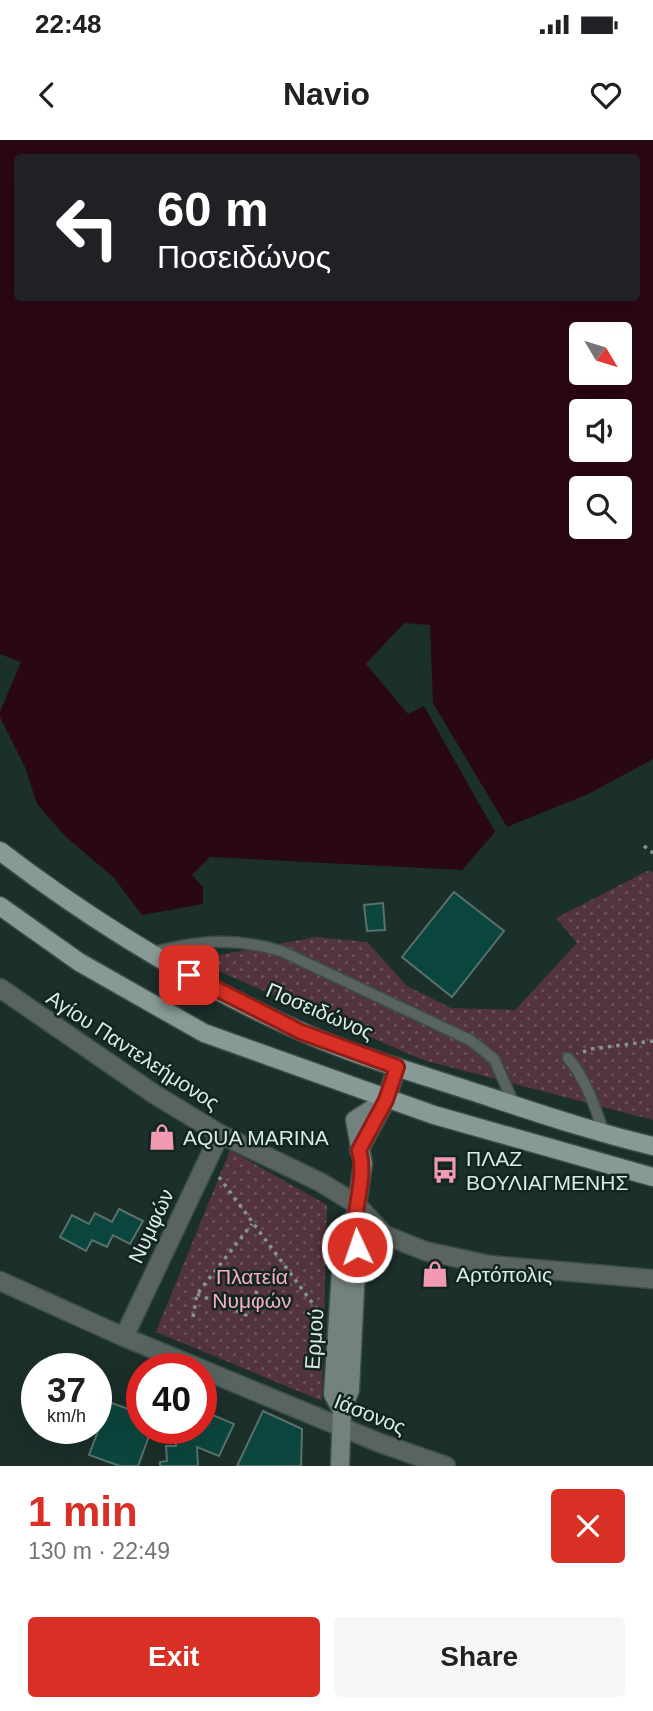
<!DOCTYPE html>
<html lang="en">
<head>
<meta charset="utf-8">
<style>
	body { margin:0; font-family:Helvetica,sans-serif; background:#f6f6f6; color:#202124; height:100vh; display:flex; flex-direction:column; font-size:26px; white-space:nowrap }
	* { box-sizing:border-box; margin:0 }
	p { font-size:23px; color:#757577 }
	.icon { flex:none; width:38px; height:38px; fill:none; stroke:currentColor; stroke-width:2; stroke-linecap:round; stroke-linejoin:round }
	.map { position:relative; height:1326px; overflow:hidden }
	.panel { display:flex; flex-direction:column; background:#fff; flex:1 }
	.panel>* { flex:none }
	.banner { position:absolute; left:14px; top:14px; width:626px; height:147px; border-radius:7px; box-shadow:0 7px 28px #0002; background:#202124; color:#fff; overflow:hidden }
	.needle { width:46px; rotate:128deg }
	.fabs { position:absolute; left:569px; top:182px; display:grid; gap:14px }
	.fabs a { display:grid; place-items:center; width:63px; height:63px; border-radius:7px; background:#fff; box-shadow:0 7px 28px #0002; font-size:35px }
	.speed { position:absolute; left:21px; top:1213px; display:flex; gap:14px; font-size:35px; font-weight:700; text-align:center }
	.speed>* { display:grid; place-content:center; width:91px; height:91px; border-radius:50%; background:#fff; box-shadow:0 7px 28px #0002; line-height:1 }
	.speed small { font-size:18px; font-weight:400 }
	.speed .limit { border:10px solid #d22; background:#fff; color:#111 }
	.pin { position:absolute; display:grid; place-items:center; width:60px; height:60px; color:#fff; margin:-30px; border-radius:14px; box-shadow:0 4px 10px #0006 }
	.me { position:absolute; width:77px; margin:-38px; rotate:357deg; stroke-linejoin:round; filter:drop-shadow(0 0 5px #0008) }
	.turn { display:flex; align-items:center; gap:24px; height:147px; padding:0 28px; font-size:32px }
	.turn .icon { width:91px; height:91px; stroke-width:2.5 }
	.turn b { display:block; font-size:49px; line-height:60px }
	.round { display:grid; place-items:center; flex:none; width:74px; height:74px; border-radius:7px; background:#f6f6f6 }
	.summary { display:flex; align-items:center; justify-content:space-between; height:119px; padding:0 28px }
	h1 { font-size:42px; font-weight:600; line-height:52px; color:#d93025 }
	.button { display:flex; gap:14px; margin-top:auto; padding:14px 28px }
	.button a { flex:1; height:80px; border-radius:7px; background:#d93025; color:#fff; font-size:28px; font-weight:600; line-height:80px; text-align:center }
	.button a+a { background:#f6f6f6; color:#202124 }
	.status { display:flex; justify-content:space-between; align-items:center; height:49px; padding:0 35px; background:#fff; direction:ltr }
	.status svg { height:19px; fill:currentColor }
	header { display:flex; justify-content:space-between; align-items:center; height:91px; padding:0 28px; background:#fff; font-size:32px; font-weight:600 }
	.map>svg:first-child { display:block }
</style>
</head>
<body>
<div class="status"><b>22:48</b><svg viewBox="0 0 49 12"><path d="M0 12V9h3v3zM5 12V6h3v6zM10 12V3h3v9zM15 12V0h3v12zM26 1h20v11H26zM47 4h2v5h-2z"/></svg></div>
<header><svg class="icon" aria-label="back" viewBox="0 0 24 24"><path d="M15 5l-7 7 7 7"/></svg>Navio<svg class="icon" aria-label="heart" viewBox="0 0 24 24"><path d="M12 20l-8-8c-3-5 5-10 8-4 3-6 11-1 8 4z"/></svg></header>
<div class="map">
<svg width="653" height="1326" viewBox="0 0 653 1326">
	<defs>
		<pattern id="park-dots" width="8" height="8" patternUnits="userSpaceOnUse" patternTransform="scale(1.75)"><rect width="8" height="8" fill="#53333c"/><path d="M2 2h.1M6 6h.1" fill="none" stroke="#6b5158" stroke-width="1.8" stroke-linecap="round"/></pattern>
	</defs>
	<rect width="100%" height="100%" fill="#1b2f2b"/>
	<g fill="url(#park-dots)">
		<path d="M647,731L653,732V980L423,920L193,820L316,797L367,802L407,846L451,868L515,870L577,803L556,778Z"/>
		<path d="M230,1010L327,1065L322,1261L156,1192Z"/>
	</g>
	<path fill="#2a0714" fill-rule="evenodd" d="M0,0H653V619L588,654L507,687L433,563L430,485L404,483L366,524L408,574L424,566L495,692L462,730L210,717L192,735L203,747V764L142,775L114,738L65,696L37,664L25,627L0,577V572L21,522L0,514ZM18,18H637V158H18ZM581,194H620V233H581ZM581,271H620V310H581ZM581,348H620V387H581Z"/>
	<g fill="#0b463e" stroke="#5a706b" stroke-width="2">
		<path d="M454,752L504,791L452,857L402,817Z"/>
		<path d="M383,763L385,790L367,791L364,765Z"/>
		<path d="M119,1069L143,1081L130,1104L113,1095L107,1107L92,1100L86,1111L60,1097L72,1075L89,1084L95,1073L112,1082Z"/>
		<path d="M109,1262L142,1274V1288H152L138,1326H120L89,1315Z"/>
		<path d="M201,1270L234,1284L219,1316L197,1307L198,1326H160V1322L167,1321L166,1306H176L175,1291L183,1290V1288H201Z"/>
		<path d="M263,1271L302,1289L301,1326H237Z"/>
	</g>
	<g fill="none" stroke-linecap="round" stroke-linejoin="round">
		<defs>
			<g id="lane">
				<path d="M150,813C197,800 234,797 281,811L470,900L494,919L514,964"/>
				<path d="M568,918C586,939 595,967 604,993"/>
			</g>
			<g id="street">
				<path d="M0,848L154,954L220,994L320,1042L356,1064L385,1095L425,1111L490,1125L653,1139"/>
				<path d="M0,1141L124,1197L199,1228"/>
				<path d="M124,1197L220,994"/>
				<path d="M201,1229L380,1303L446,1326"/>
			</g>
			<g id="secondary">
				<path d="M359,1010L386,960L397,927"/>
				<path d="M342,1270L333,1254L343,1102L353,1091"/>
				<path d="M340,1326L342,1270L350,1250L357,1107L353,1091L363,1024L355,980L386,960"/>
			</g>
			<g id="primary">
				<path d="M0,711C93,782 193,843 300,891C358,917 420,934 480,954C538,973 594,992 653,1006"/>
				<path d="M0,766L79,822L204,893L434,975L653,1037"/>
			</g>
		</defs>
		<use href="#lane" stroke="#3a4d49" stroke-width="13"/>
		<use href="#street" stroke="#3a4d49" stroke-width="21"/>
		<use href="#secondary" stroke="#3a4d49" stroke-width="21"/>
		<use href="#primary" stroke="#3a4d49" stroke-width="21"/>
		<g stroke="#849491" stroke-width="3.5" stroke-dasharray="3.5 5" stroke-linecap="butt">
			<path d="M644,706L653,713"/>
			<path d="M583,912L591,909L653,901"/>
			<path d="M219,1037L319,1172"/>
			<path d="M197,1154L246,1175L257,1151"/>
			<path d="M193,1177L197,1154L252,1084"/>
		</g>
		<use href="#lane" stroke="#596360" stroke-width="10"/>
		<use href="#street" stroke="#596360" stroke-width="18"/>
		<use href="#secondary" stroke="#73827f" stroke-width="18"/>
		<use href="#primary" stroke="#879a96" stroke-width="18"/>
	</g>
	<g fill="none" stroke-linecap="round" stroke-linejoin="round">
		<defs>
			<path id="route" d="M189,835L301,892L397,927L386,960L359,1010C368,1041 349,1072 357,1107"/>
		</defs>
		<use href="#route" stroke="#8d1f18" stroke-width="18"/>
		<use href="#route" stroke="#d93025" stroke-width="12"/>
	</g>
	<defs>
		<symbol id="shop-bare" viewBox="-9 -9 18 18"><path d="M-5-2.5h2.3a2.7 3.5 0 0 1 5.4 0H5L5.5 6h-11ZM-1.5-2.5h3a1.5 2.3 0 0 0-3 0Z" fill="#f19ab2" stroke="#112521" stroke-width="2.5" paint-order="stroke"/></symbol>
		<symbol id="bus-bare" viewBox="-9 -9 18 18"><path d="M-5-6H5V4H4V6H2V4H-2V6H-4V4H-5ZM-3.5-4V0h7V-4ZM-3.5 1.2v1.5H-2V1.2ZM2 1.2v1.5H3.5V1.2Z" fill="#f19ab2" stroke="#112521" stroke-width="2.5" paint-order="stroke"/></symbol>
	</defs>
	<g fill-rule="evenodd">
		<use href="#shop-bare" x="143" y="978" width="38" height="38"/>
		<use href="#bus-bare" x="426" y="1011" width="38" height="38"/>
		<use href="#shop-bare" x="416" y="1115" width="38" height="38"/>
	</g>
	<g text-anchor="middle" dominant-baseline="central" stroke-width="5" stroke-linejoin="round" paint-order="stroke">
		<g font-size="21" fill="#dce9e6" stroke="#112521">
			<text transform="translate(320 871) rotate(23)">Ποσειδώνος</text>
			<text transform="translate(133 910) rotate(33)">Αγίου Παντελεήμονος</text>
			<text transform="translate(151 1086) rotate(-65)">Νυμφών</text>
			<text transform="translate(314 1199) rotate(-86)">Ερμού</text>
			<text transform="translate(370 1274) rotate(22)">Ιάσονος</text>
		</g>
		<g font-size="21" fill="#dce9e6" stroke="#112521" text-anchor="start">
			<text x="183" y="997">AQUA MARINA</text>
			<text x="466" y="1018">ΠΛΑΖ<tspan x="466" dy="24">ΒΟΥΛΙΑΓΜΕΝΗΣ</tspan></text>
			<text x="456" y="1134">Αρτόπολις</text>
		</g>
		<g font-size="21" fill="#f9afc2" stroke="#112521">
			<text x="252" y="1136">Πλατεία<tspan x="252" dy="24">Νυμφών</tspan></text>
		</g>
	</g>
</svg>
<div class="fabs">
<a><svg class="needle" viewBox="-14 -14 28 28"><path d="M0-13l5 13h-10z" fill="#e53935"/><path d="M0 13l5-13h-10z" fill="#757577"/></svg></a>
<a><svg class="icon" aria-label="sound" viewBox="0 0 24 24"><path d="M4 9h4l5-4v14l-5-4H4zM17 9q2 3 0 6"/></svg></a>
<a><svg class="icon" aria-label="search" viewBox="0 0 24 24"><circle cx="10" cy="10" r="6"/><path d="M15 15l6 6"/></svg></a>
</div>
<div class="speed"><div>37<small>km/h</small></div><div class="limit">40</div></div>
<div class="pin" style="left:189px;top:835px;background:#d93025"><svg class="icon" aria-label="arrive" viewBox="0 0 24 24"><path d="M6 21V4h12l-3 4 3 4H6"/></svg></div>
<svg class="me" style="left:357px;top:1107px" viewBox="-20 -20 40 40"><circle r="17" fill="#d93025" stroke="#fff" stroke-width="3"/><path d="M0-11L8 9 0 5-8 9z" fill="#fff"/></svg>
<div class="banner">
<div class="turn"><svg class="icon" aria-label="left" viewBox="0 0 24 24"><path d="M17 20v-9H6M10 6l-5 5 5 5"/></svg><div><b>60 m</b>Ποσειδώνος</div></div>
</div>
</div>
<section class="panel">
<div class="summary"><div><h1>1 min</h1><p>130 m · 22:49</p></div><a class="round" style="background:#d93025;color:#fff"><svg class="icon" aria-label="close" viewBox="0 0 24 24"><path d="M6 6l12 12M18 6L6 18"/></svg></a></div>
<div class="button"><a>Exit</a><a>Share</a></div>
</section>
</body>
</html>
